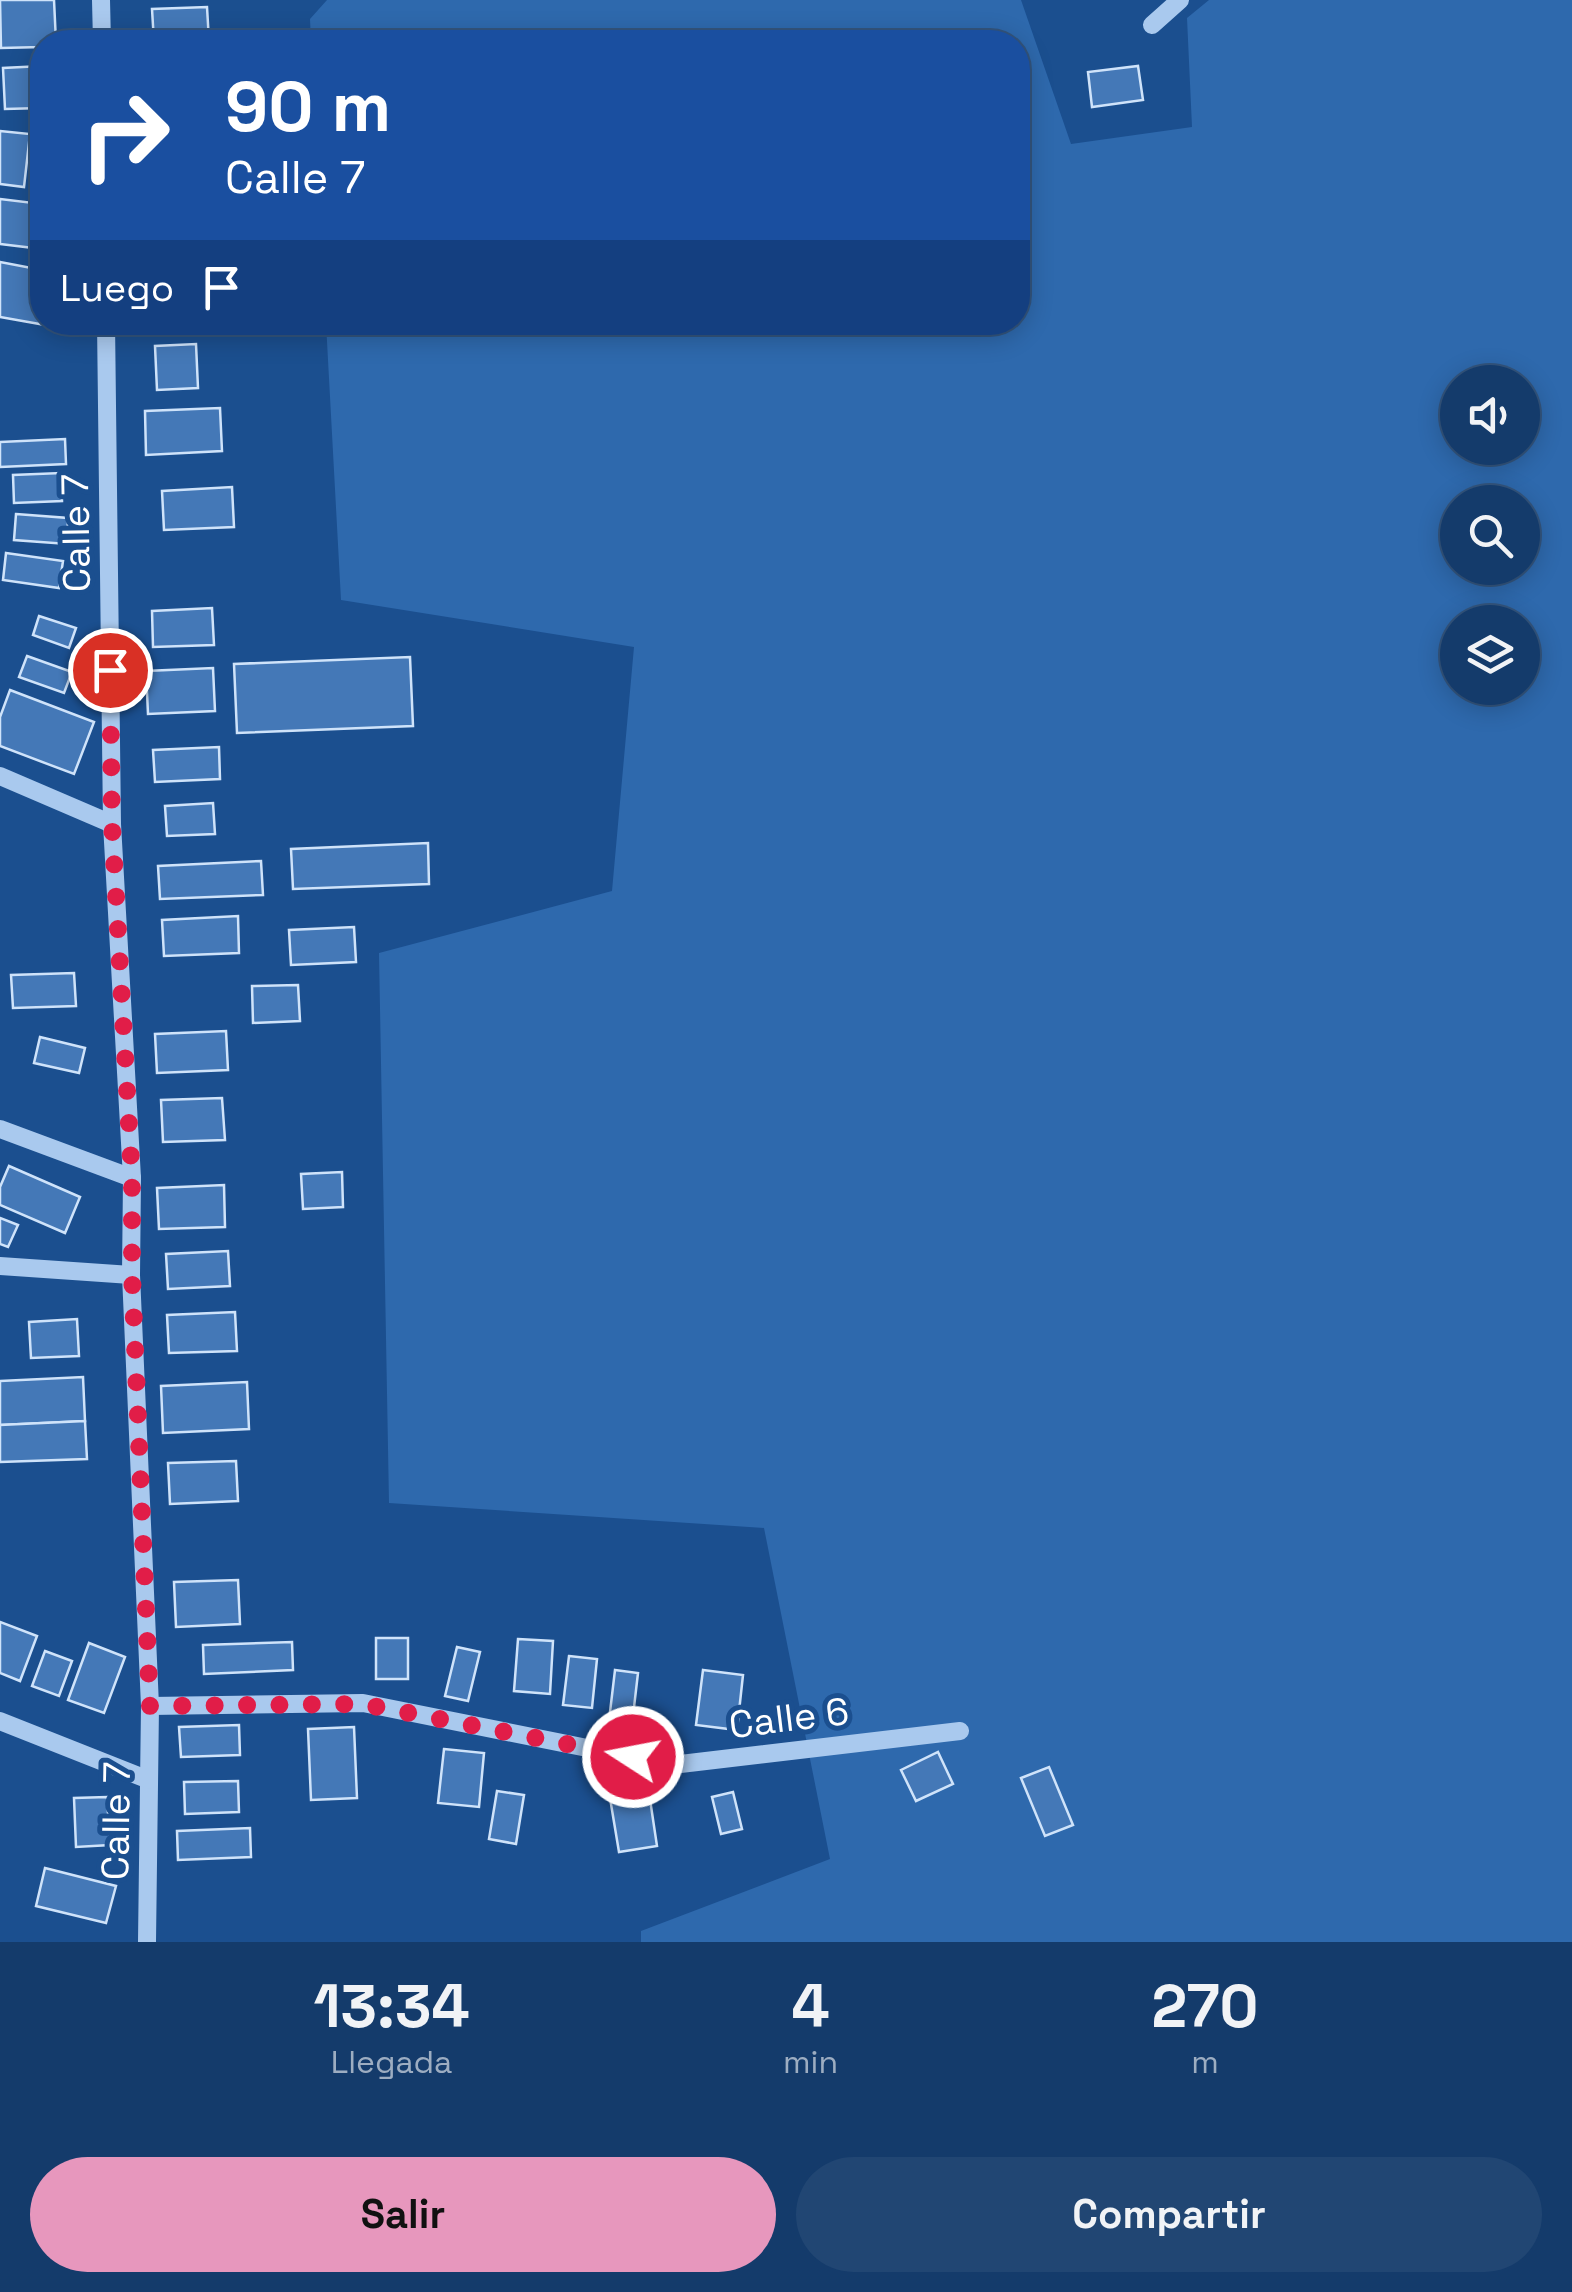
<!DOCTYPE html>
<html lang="es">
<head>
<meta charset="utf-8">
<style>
	body { margin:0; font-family:"Space Grotesk",sans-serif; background:#214673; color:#f1f3f6; height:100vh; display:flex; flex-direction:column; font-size:38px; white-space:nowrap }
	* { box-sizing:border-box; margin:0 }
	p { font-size:32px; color:#9dadc1 }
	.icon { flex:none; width:55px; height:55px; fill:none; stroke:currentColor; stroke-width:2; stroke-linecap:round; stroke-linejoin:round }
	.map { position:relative; height:1942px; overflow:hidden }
	.details { display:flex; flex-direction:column; background:#143b6b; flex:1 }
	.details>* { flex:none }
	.hud { position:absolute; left:30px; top:30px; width:1000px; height:305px; border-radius:40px; box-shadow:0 5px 25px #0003,0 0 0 2px #33557e; background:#1a4fa0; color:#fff; overflow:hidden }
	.fabs { position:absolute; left:1440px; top:365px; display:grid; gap:20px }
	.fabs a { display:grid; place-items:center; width:100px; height:100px; border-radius:50%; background:#143b6b; box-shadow:0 5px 25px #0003,0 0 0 2px #33557e; font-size:50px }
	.pin { position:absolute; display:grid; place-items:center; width:85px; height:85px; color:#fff; margin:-42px; border:5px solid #fff; border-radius:50%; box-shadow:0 2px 10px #0007 }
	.me { position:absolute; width:110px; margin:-55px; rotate:281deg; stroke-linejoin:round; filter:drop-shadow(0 0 8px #0008) }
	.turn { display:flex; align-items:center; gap:35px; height:210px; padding:0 30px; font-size:45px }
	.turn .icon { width:130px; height:130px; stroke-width:2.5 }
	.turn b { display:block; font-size:70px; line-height:85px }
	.then { display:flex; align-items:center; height:95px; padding:0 30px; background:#0003; gap:20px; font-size:38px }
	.eta { display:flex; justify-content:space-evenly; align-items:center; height:170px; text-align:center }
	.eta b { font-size:60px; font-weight:700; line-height:70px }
	.cta { display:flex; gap:20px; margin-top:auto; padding:20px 30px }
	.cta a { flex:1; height:115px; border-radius:60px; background:#e797bd; color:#111; font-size:40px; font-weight:700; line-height:115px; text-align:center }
	.cta a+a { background:#214673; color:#f1f3f6 }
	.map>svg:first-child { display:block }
</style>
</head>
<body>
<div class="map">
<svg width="1572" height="1942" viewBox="0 0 1572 1942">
	<rect width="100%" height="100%" fill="#1b4f8f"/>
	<path fill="#2e69ad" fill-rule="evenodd" d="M327,0H1021L1071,144L1192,127L1187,18L1209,0H1572V1942H641V1931L830,1859L764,1528L389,1503L379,953L612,891L634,647L341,600L326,323L1018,322V42H311L310,19ZM1458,382H1522V448H1458ZM1458,502H1522V568H1458ZM1458,622H1522V688H1458Z"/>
	<g fill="#4478b7" stroke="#cfe3fa" stroke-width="2.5">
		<path d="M0,0H54L56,42H42V47L1,48Z"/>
		<path d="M207,7L209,41L154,42L152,9Z"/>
		<path d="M42,66V108L5,109L3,68Z"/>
		<path d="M1138,66L1143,100L1092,107L1088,72Z"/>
		<path d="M0,131L30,134L24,187L0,184Z"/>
		<path d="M0,199L42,204V249L0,244Z"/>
		<path d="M0,262L42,270V322H63L62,328L0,317Z"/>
		<path d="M150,322H219L220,328L150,331Z"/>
		<path d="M196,344L198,388L157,390L155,346Z"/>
		<path d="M220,408L222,451L146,455L145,411Z"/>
		<path d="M65,439L66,464L0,467V442Z"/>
		<path d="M61,473L62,501L14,503L13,475Z"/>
		<path d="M232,487L234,527L164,530L162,491Z"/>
		<path d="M16,514L68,518L67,544L14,540Z"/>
		<path d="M6,553L63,561L59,588L3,580Z"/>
		<path d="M212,608L214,645L153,647L152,611Z"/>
		<path d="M39,616L76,628L69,648L33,635Z"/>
		<path d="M27,656L72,672L64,693L19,677Z"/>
		<path d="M410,657L413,726L237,733L234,664Z"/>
		<path d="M213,668L215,711L148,714L146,671Z"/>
		<path d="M10,690L94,722L74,774L0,746V717Z"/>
		<path d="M219,747L220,779L155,782L153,750Z"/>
		<path d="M213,803L215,834L167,836L165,806Z"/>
		<path d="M428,843L429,884L293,889L291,849Z"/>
		<path d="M261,861L263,895L160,899L158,866Z"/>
		<path d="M238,916L239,953L164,956L162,920Z"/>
		<path d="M354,927L356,962L291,965L289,930Z"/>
		<path d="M74,973L76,1006L13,1008L11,975Z"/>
		<path d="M298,985L300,1021L253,1023L252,986Z"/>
		<path d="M226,1031L228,1070L157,1073L155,1034Z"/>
		<path d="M40,1037L85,1048L79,1073L34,1063Z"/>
		<path d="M222,1098L225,1140L163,1142L161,1100Z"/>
		<path d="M9,1166L80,1197L65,1233L0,1205V1187Z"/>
		<path d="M342,1172L343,1207L303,1209L301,1174Z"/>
		<path d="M224,1185L225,1227L159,1229L157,1188Z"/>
		<path d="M0,1218L18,1225L8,1247L0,1244Z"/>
		<path d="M228,1251L230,1286L168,1289L166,1254Z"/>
		<path d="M235,1312L237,1351L169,1353L167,1315Z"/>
		<path d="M77,1319L79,1356L31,1358L29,1322Z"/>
		<path d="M83,1377L85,1421L0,1425V1381Z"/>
		<path d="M247,1382L249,1429L163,1433L161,1386Z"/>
		<path d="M85,1421L87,1459L0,1462V1425Z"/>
		<path d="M236,1461L238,1501L170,1504L168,1463Z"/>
		<path d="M238,1580L240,1624L176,1627L174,1582Z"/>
		<path d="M0,1622L37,1636L20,1681L0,1673Z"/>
		<rect x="376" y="1638" width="32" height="41"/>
		<path d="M518,1639L553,1641L550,1694L514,1691Z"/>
		<path d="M292,1642L293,1670L204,1674L203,1645Z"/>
		<path d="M89,1643L125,1657L104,1713L68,1700Z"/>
		<path d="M457,1647L480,1652L468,1701L445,1696Z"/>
		<path d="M45,1651L72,1661L59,1696L32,1686Z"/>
		<path d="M569,1656L597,1659L592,1708L563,1705Z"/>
		<path d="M615,1670L638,1673L631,1733L608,1729Z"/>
		<path d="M703,1670L743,1675L737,1730L696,1725Z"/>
		<path d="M239,1725L240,1755L181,1757L179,1727Z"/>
		<path d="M354,1727L357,1798L311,1800L308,1729Z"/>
		<path d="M444,1749L484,1753L479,1807L438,1803Z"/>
		<path d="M938,1752L953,1784L916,1801L901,1770Z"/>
		<path d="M1049,1767L1073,1825L1045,1836L1021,1778Z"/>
		<path d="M238,1781L239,1812L185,1814L184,1782Z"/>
		<path d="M648,1786L657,1846L619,1852L609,1792Z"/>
		<path d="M497,1791L524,1795L516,1844L489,1839Z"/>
		<path d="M733,1792L742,1829L721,1834L712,1797Z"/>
		<path d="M107,1797L110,1845L76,1847L74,1798Z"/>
		<path d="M250,1828L251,1857L178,1860L177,1831Z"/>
		<path d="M45,1868L116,1886L106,1923L36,1906Z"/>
	</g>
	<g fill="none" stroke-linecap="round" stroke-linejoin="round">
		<g stroke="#a9c9ee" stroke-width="18">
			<path d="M101,0L102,42"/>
			<path d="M1152,25L1180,0"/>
			<path d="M106,322L112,824L132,1178L131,1275L150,1706L147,1942"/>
			<path d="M0,776L112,824"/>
			<path d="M0,1129L132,1178"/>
			<path d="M0,1266L131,1275"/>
			<path d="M150,1706L363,1703L672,1765L960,1731"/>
			<path d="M0,1721L149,1780"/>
		</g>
	</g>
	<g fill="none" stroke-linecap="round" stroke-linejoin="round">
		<path stroke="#e11d48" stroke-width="18" stroke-dasharray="0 32.4" d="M110,670L112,824L132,1178V1274L150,1706L363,1704L633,1757"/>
	</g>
	<g text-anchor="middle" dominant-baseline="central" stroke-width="10" stroke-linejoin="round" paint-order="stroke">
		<g font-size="38" fill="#fff" stroke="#1b4f8f">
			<text transform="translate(76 533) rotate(-91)">Calle 7</text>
			<text transform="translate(789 1718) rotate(-7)">Calle 6</text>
			<text transform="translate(116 1821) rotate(-89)">Calle 7</text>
		</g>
	</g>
</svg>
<div class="fabs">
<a><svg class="icon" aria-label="sound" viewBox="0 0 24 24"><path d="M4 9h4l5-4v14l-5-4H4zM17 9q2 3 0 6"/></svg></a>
<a><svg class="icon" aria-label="search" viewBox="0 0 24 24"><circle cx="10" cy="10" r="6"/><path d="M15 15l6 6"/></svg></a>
<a><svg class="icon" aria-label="layers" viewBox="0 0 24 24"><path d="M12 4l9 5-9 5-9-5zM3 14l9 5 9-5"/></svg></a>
</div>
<div class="pin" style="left:110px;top:670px;background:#d93025"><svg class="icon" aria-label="arrive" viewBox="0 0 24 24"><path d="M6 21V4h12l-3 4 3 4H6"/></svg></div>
<svg class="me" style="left:633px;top:1757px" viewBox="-20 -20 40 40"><circle r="17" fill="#e11d48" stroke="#fff" stroke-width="3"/><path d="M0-11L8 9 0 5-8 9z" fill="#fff"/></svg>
<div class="hud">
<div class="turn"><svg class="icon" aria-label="right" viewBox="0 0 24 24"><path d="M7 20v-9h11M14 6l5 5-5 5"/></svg><div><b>90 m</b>Calle 7</div></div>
<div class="then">Luego<svg class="icon" aria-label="arrive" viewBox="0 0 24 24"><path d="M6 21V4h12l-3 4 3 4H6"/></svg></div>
</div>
</div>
<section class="details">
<div class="eta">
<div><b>13:34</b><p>Llegada</p></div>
<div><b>4</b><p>min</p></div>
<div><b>270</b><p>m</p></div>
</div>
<div class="cta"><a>Salir</a><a>Compartir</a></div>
</section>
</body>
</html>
